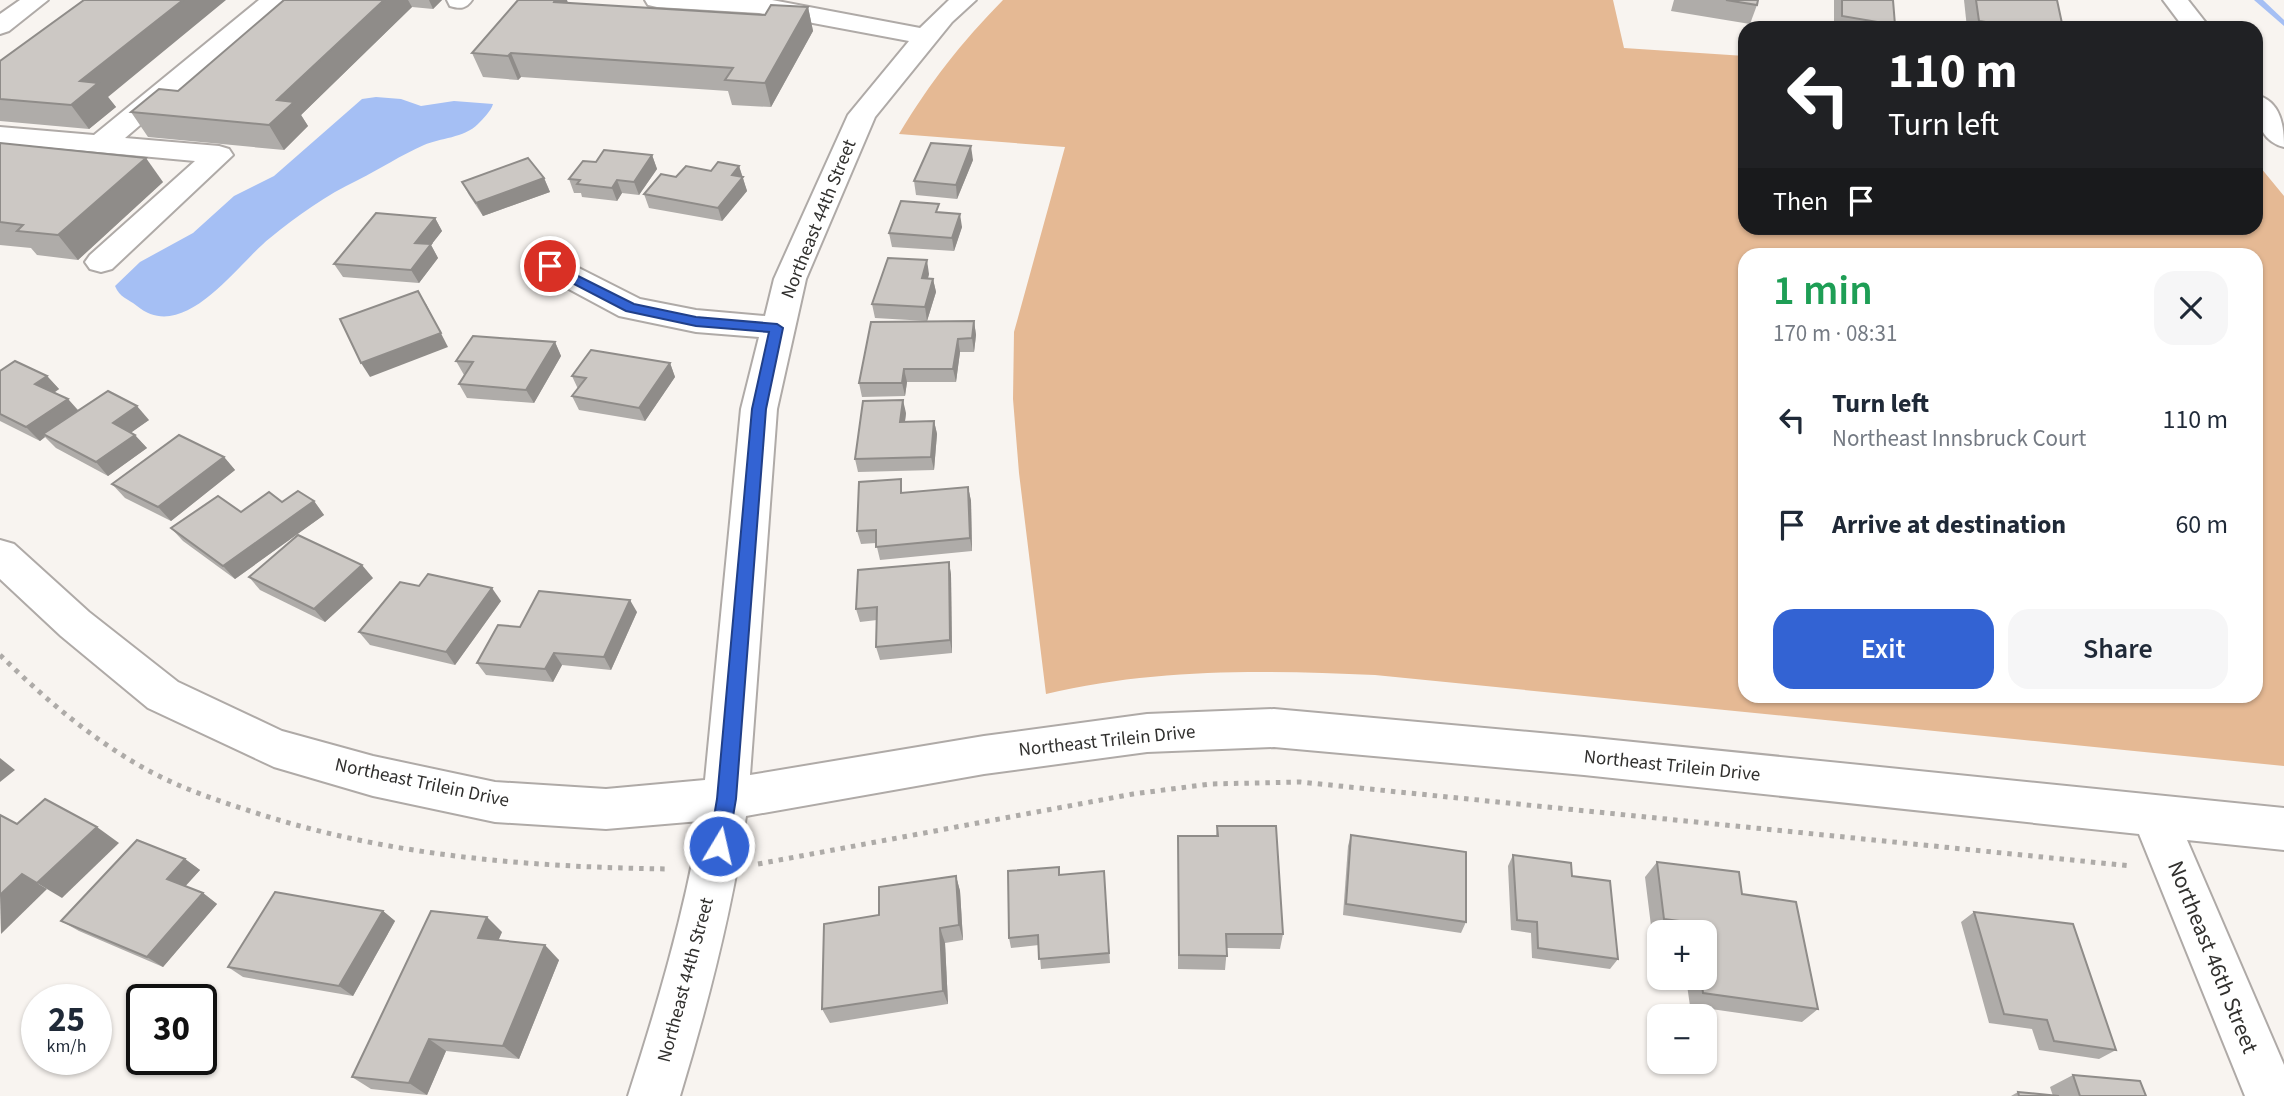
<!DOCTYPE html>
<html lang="en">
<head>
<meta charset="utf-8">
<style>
	body { margin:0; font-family:"Source Sans 3",sans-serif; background:#f6f6f7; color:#1f2937; height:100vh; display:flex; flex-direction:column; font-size:26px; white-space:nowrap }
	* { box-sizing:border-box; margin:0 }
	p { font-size:23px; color:#747a83 }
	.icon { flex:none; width:38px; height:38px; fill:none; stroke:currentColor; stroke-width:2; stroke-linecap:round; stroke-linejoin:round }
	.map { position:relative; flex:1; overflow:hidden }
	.details { position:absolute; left:1738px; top:248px; width:525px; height:455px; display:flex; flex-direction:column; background:#fff; border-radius:21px; box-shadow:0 2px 5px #0004 }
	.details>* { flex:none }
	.banner { position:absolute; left:1738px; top:21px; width:525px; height:214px; border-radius:21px; box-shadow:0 2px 5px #0004; background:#202124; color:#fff; overflow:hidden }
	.fabs { position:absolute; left:1647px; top:920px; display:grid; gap:14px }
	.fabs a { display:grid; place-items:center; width:70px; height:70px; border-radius:14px; background:#fff; box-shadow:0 2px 5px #0004; font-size:35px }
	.speed { position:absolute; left:21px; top:984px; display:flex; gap:14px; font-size:35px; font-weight:700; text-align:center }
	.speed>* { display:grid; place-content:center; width:91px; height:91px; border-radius:50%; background:#fff; box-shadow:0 2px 5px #0004; line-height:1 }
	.speed small { font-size:18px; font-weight:400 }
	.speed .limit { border:4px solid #111; border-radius:10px; background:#fff; color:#111 }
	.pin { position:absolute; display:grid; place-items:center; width:60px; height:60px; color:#fff; margin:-30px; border:4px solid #fff; border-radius:50%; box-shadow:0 2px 7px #0007 }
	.me { position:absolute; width:77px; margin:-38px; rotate:9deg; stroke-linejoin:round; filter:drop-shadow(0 0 5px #0008) }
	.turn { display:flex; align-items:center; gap:24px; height:147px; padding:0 35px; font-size:32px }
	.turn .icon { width:91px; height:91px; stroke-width:2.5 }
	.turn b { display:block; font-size:49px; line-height:60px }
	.then { display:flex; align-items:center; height:66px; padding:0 35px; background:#0003; gap:14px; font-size:26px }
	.round { display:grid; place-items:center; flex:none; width:74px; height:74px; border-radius:21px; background:#f6f6f7 }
	.headline { display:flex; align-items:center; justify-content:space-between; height:119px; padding:0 35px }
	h1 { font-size:42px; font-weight:600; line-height:52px; color:#1e9e55 }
	.primary-button { display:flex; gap:14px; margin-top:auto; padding:14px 35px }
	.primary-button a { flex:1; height:80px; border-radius:21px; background:#3363d3; color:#fff; font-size:28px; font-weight:600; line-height:80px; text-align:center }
	.primary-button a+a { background:#f6f6f7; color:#1f2937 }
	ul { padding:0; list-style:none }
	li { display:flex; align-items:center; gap:21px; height:105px; padding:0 35px }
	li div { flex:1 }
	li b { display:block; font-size:26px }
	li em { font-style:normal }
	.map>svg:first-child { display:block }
</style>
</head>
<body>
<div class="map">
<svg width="2284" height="1096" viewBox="0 0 2284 1096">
	<rect width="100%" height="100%" fill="#f8f4f0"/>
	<path fill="#e5b994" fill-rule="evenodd" d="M1003,0H1613L1624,48L1745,56V228H2256V162L2284,196V766L1375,675C1265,670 1154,668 1046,694L1019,473L1013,399L1014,332L1065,147L899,134C931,81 960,44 1003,0ZM1745,256H2256V696H1745Z"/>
	<path fill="#a5bff4" d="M376,97L401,99L421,106L454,101L493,104C491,111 483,119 478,124C464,138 440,138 424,145C401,155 380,169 358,180C326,195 297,216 270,238C237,264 184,345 137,306C127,298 120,298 115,286L140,262L193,233L234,196L274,176L362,99Z"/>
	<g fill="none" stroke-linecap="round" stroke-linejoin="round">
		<path fill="#a5bff4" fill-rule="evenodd" d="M2254,0H2263L2284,20V26Z"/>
		<defs>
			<g id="minor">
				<path d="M20,0H48L9,31L0,34V14Z"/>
				<path d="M259,0H286L125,138L219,146L229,149L233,155L112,269L101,272L90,269L85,262L90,255L195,161L0,143V127L94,135Z"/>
				<path d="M447,0H472C466,9 460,9 450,6Z"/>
				<path d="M645,0H772L920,28L949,0H976L952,22L875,117L806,279L777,409L750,775L984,736L1147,714L1274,709L1584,737L2284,808V850L2187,840L2284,1065V1096H2245L2139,834L1584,775L1274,747L1147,752L984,774L746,816C732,911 708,1004 680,1096H628C657,1006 684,915 700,821L606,829L495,822L373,796L274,767L148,708L61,636L0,579V540L14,544L89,612L178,682L282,731L373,756L495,782L606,789L705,780L741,409L759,337L696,332L619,316L539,273L534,266L539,259L550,256L561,259L640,299L696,310L765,316L774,279L848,115L909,41L759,13L657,7L648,5Z"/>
				<path d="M2163,0H2188L2210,28H2184Z"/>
				<path d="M2256,95C2281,101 2284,126 2284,147C2259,141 2255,116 2256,95Z"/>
			</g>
		</defs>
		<use href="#minor" stroke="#afaaa7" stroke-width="4"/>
		<g stroke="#aeaba8" stroke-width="5" stroke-dasharray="4.5 6" stroke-linecap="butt">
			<path d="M0,655C43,697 89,737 142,767C175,786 213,799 250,811C386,856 526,867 669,869"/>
			<path d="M758,864L1133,794L1210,784L1300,782L2131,866"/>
		</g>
		<use href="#minor" fill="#fff" fill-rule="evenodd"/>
	</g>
	<g fill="#afaca9">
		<path d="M284,0H442L433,9L412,7L301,115L308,126L284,150L148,137L131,112L178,91Z"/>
		<path d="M1674,0H1758L1757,5L1750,24L1671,11Z"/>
		<path d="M1834,0H1893L1895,25L1893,28H1834Z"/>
		<path d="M1964,0H2057L2063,28H1967Z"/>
		<path d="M568,3L765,15L808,7L813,31L771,107L732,105L728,91L521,77L518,80L483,77L472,53Z"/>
		<path d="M0,61L108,97L116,107L89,129L0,121Z"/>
		<path d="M0,143L163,182L78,260L37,255L31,248L0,245Z"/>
		<path d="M652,155L657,169L639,195L622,193L617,201L582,197L581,193H574L569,179Z"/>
		<path d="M973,160L957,199L916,195L914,181Z"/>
		<path d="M739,166L747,191L722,221L649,208L644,194L676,177Z"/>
		<path d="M544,178L550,192L483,216L469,195L462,182Z"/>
		<path d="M940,212L962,227L954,251L892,247L889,233Z"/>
		<path d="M435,218L442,231L431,245L438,258L419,283L343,277L334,264Z"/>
		<path d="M929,274L928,278L933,279L936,292L927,321L875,318L872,304Z"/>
		<path d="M974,321L976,335L974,352H960L956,382H907L905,396L862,397L859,383Z"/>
		<path d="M555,342L561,356L534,403L467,398L459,384L465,375H464L456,361Z"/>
		<path d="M670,363L675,377L645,421L579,410L572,396L578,389L572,376Z"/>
		<path d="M0,371L47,376L59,389L54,393L68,399L79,411L149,420L131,432L147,448L108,476L56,448L45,437L40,441L0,421Z"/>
		<path d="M906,413L905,422L934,421L937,434L934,470L858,472L855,459Z"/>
		<path d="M224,457L235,470L171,521L125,498L112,484Z"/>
		<path d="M968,487L971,501L972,551L880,560L876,543L861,544L857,531L904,493Z"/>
		<path d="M314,501L324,515L235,579L183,541L171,528L282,502Z"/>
		<path d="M949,562L951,575L952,653L880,660L876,647L877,620L860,622L856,609Z"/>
		<path d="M249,577L373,578L325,622L260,590Z"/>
		<path d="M419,586L501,601L455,665L370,645L359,632Z"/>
		<path d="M637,612L611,670L562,665L553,682L486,675L477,663L520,627Z"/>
		<path d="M1217,826L1283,934L1280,949L1227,948L1225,970L1178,969V836H1216Z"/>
		<path d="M1351,835L1466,922L1461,933L1343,915L1348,846Z"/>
		<path d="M1513,855L1572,876L1618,959L1610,969L1532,958L1531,933L1511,930L1508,866Z"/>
		<path d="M185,859L200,870L185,886L203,893L217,904L163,967L79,931L61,921Z"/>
		<path d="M1657,862L1742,894L1818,1009L1802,1022L1690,1006L1686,978H1704V933H1659V935L1652,934L1645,877Z"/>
		<path d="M1104,871L1110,963L1041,969L1039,945L1011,948L1009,938L1060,875Z"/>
		<path d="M956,876L960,891L963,940L945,943L948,1004L830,1023L822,1009Z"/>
		<path d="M383,911L395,921L353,996L243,977L228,967Z"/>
		<path d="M1974,912L2116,1050L2099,1059L2039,1050L2032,1029L1989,1023L1961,922Z"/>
		<path d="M502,932L498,940L559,960L519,1059L446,1051L427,1095L371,1089L352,1077Z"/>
		<path d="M2073,1075L2146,1096H2011L2018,1092L2053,1096L2050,1087Z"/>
	</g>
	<g fill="#8f8c89">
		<path d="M183,0H226L108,97L116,107L89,129L71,105L80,81Z"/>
		<path d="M384,0H408L412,7L301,115L308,126L284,150L269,125L277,100Z"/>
		<path d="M429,0H442L433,9Z"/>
		<path d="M555,0H567L572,13L554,2Z"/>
		<path d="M808,7L813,31L771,107L765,83Z"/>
		<path d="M511,53L521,77L518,80L508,56Z"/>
		<path d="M971,146L973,160L957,199L956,185Z"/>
		<path d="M652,155L657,169L639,195L634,182Z"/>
		<path d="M146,158L163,182L78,260L58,235Z"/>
		<path d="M739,166L747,191L722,221L718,208L732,175Z"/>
		<path d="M544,178L550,192L483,216L476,203Z"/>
		<path d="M617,180L622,193L617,201L612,188Z"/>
		<path d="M960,214L962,227L954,251L952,238Z"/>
		<path d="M435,218L442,231L431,245L438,258L419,283L411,270L415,243Z"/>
		<path d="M927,260L929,274L924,292L922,278Z"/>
		<path d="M933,279L936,292L927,321L925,307Z"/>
		<path d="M426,304L448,347L370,377L361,363Z"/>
		<path d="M974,321L976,335L974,352L972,338Z"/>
		<path d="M958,339L960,352L956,382L953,369Z"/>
		<path d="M555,342L561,356L534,403L526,390Z"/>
		<path d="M670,363L675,377L645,421L639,408Z"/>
		<path d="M904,369L907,382L905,396L902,383Z"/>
		<path d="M47,376L59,389L47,397L35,384Z"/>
		<path d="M68,399L80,413L43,434L45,437L40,441L26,427Z"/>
		<path d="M903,400L906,413L903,436L900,422Z"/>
		<path d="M137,406L149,420L125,437L113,423Z"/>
		<path d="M934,421L937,434L934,470L931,457Z"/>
		<path d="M135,435L147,448L108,476L96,462Z"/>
		<path d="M224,457L235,470L171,521L158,507Z"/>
		<path d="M968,487L971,501L972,551L970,538Z"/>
		<path d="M314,501L324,515L235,579L223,566Z"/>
		<path d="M949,562L951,575L952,653L950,640Z"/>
		<path d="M362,565L373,578L325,622L314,609Z"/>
		<path d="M492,588L501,601L455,665L446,652Z"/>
		<path d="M630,600L637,612L611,670L604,657Z"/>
		<path d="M554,653L562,665L553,682L545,669Z"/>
		<path d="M0,758L15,770L0,782Z"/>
		<path d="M97,827L119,843L62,898L37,883Z"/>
		<path d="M185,859L200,870L182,890L167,879Z"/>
		<path d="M22,874L47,889L1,934L0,895Z"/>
		<path d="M956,876L960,891L963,940L959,925Z"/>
		<path d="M203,893L217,904L163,967L147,957Z"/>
		<path d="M383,911L395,921L353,996L339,986Z"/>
		<path d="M487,917L502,932L493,953L478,938Z"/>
		<path d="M940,928L945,943L948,1004L943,991Z"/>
		<path d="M545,945L559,960L519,1059L503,1046Z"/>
		<path d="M429,1039L446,1051L427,1095L409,1083Z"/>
	</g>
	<g fill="#ccc8c4" stroke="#8f8c89" stroke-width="2">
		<path d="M84,0H183L80,81L98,83L71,105L0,99V61Z"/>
		<path d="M284,0H384L277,100L294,102L269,125L131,112L159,89L178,91Z"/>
		<path d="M518,0H555L554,2L765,15L771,5L808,7L765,83L725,80L733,68L511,53L508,56L472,53Z"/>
		<path d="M1726,0H1758L1757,5Z"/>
		<path d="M1842,0H1893L1895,25L1842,16Z"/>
		<path d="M1976,0H2057L2063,28H2025L1979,21Z"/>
		<path d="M0,143L146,158L58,235L17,231L23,225L0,222Z"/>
		<path d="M931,143L971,146L956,185L914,181Z"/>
		<path d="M604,150L652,155L634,182L617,180L612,188L577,184L580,180L569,179L583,161L596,162Z"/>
		<path d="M528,158L544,178L476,203L462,182Z"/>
		<path d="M718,162L739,166L732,175L743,177L718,208L644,194L661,174L676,177L686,166L711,171Z"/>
		<path d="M901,201L939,204L936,212L960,214L952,238L889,233Z"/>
		<path d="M376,213L435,218L415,243L431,244L411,270L334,264Z"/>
		<path d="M888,258L927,260L922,278L933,279L925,307L872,304Z"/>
		<path d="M418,291L441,333L361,363L340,319Z"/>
		<path d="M974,321L972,338L958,339L953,369H904L902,383H859L871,322Z"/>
		<path d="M473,336L555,342L526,390L459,384L473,362L456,361Z"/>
		<path d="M591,350L670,363L639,408L572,396L586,378L572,376Z"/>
		<path d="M15,361L47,376L35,384L68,399L26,427L0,414V371Z"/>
		<path d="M108,391L137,406L113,423L135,435L96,462L43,434Z"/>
		<path d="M903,400L900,422L934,421L931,457L855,459L863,401Z"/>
		<path d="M179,435L224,457L158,507L112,484Z"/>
		<path d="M901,479V493L968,487L970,538L876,547V530L857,531L859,482Z"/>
		<path d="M298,491L314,501L223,566L171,528L218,496L241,512L269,492L282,502Z"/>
		<path d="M298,535L362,565L314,609L249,577Z"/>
		<path d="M949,562L950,640L876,647L877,607L856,609L858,570Z"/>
		<path d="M428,574L492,588L446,652L359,632L400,582L419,586Z"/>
		<path d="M539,591L630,600L604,657L554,653L545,669L477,663L498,625L520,627Z"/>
		<path d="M45,799L97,827L37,883L22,874L0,895V815L17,824Z"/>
		<path d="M1217,826H1276L1283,934H1226L1227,956L1179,955L1178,836H1218Z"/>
		<path d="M1351,835L1466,852V922L1346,904Z"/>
		<path d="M137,840L185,859L167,879L203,893L147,957L61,921Z"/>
		<path d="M1513,855L1571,863L1572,876L1610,881L1618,959L1538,948L1537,922L1517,920Z"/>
		<path d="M1657,862L1739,872L1742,894L1796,902L1818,1009L1703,993L1701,978H1704V933H1695L1694,923L1664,919Z"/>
		<path d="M1059,867V875L1104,871L1109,953L1039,959L1038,935L1009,938L1008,871Z"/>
		<path d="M956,876L959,925L940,928L943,991L822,1009L824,924L879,915V887Z"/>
		<path d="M275,892L383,911L339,986L228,967Z"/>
		<path d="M431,911L487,917L478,938L545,945L503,1046L429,1039L409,1083L352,1077Z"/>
		<path d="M1974,912L2073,924L2116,1050L2054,1041L2047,1020L2004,1014Z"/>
		<path d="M2073,1075L2140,1081L2146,1096H2080Z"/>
		<path d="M2018,1092L2059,1096H2019Z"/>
	</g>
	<path fill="#3363d3" stroke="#214089" stroke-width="2" d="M550,262L634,304L696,317L777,324L783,328L766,409L736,799L728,846L725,853L719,855L712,853L709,846L717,799L752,409L769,332L696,326L626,311L545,269V263Z"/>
	<g text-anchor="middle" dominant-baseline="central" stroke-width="5" stroke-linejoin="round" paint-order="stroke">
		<g font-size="19" fill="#31302e" stroke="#fff">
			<text transform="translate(819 219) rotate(-68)">Northeast 44th Street</text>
			<text transform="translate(1107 741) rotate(-6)">Northeast Trilein Drive</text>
			<text transform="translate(1672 766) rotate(6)">Northeast Trilein Drive</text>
			<text transform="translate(422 783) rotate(12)">Northeast Trilein Drive</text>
			<text transform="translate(686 980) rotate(-75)">Northeast 44th Street</text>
		</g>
		<g font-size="23" fill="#31302e" stroke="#fff">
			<text transform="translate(2213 957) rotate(68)">Northeast 46th Street</text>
		</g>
	</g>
</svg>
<div class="fabs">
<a>+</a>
<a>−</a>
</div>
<div class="speed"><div>25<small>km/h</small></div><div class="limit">30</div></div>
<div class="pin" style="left:550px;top:266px;background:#d93025"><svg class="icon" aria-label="arrive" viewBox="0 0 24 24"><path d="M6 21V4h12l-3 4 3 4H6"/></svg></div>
<svg class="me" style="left:719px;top:846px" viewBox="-20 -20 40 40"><circle r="17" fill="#3363d3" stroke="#fff" stroke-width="3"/><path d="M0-11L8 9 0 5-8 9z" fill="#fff"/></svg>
<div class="banner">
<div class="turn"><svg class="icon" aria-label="left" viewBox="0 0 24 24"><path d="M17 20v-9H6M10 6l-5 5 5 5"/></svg><div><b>110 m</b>Turn left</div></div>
<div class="then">Then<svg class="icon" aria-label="arrive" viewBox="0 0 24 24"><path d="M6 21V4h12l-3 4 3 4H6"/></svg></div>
</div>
<section class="details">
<div class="headline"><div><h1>1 min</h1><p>170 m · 08:31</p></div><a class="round"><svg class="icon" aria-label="close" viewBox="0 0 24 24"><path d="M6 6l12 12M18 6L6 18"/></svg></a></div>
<ul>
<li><svg class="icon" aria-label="left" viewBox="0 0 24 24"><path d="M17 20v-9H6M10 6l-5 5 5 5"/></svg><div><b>Turn left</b><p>Northeast Innsbruck Court</p></div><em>110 m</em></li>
<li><svg class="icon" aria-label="arrive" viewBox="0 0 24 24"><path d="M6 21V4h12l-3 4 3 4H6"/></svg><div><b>Arrive at destination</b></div><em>60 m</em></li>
</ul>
<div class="primary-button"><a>Exit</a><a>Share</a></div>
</section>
</div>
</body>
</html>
